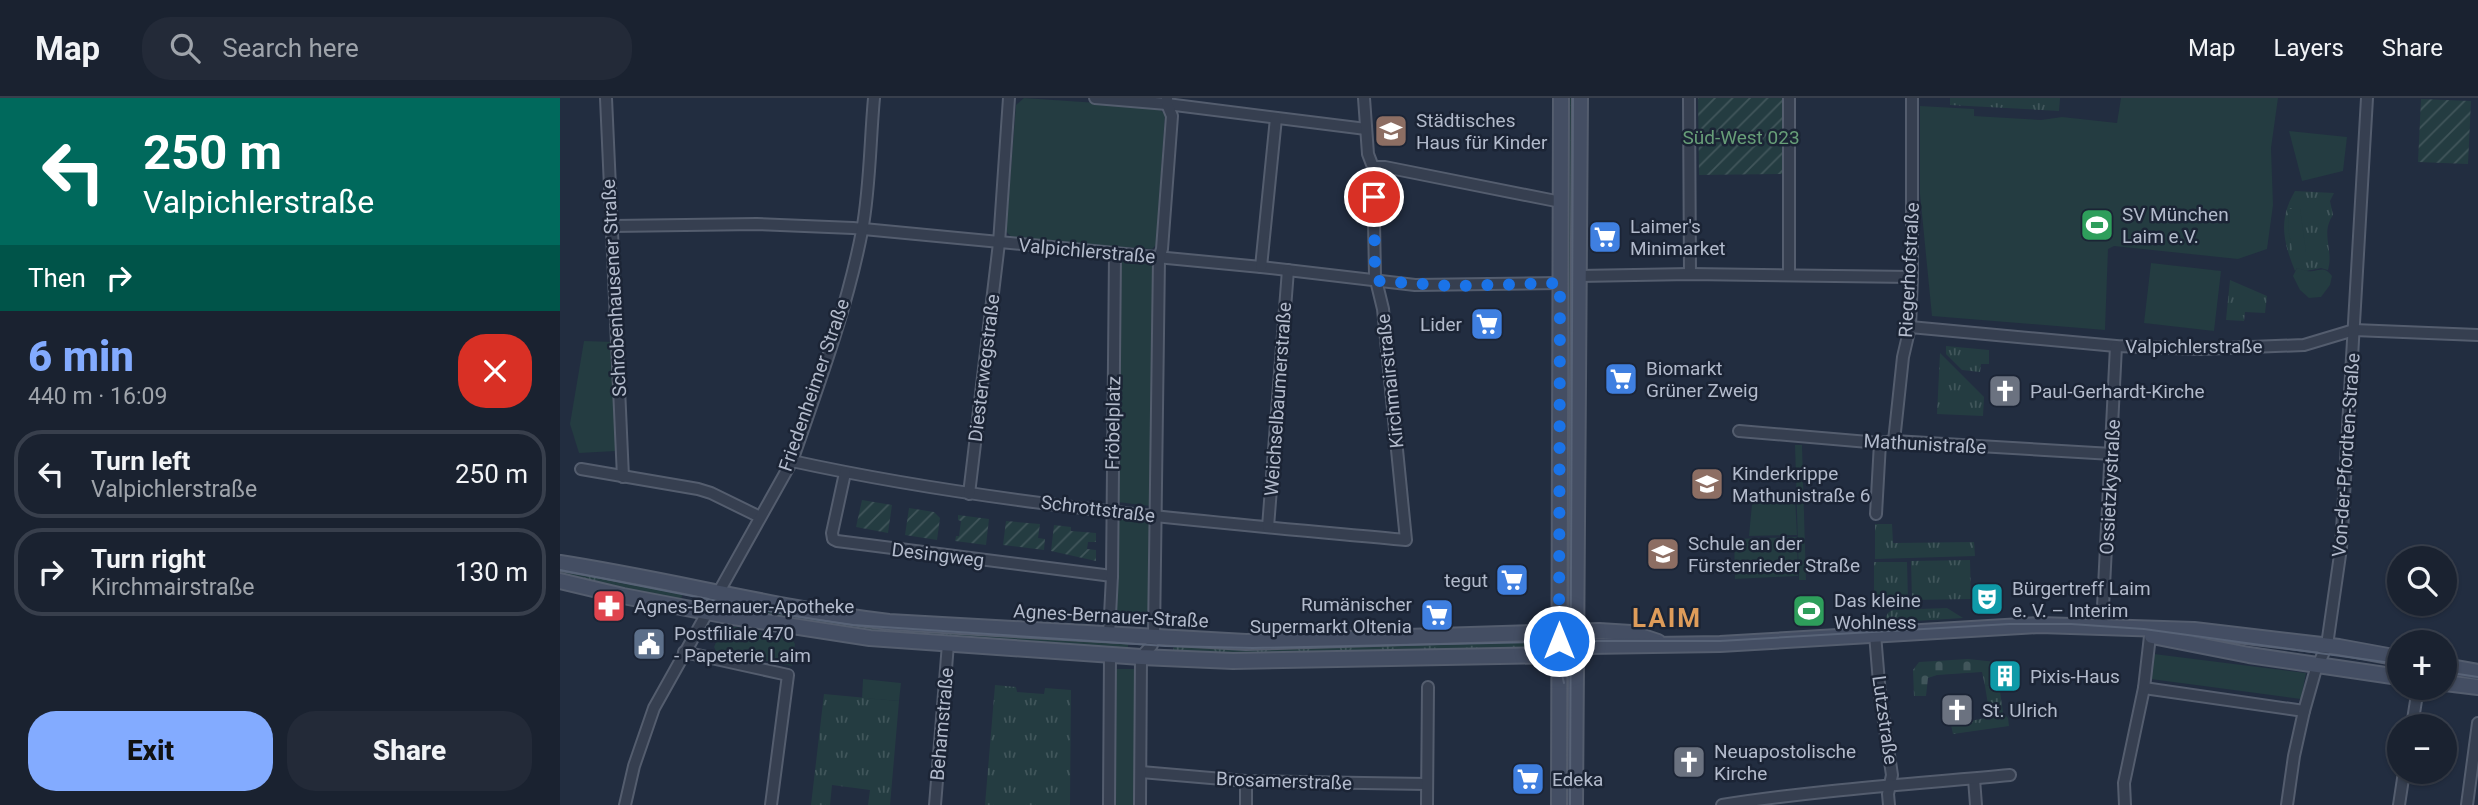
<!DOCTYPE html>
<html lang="en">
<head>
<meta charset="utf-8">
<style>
	body { margin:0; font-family:Roboto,sans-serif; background:#232a38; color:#f1f3f6; height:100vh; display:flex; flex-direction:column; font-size:26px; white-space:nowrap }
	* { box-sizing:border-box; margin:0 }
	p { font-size:23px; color:#9fa4ab }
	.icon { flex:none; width:38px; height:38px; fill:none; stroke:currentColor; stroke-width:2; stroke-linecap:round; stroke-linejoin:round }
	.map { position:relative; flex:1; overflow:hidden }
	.details { display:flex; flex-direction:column; background:#1a2230; width:560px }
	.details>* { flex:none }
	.hud { background:#00695c; color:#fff; overflow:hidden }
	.controls { position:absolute; left:1827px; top:448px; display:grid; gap:14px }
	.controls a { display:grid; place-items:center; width:70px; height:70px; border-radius:50%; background:#1a2230; box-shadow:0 2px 5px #0004,0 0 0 2px #383f4c; font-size:35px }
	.pin { position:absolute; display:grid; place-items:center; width:60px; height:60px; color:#fff; margin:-30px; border:4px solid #fff; border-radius:50%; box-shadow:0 2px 7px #0007 }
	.me { position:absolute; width:77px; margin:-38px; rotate:0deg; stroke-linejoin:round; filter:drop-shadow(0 0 5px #0008) }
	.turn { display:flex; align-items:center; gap:24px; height:147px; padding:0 28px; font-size:32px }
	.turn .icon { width:91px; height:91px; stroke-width:2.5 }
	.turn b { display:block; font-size:49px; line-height:60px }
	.then { display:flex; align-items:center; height:66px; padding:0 28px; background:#0003; gap:14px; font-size:26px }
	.round { display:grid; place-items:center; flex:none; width:74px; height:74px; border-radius:28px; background:#232a38 }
	.summary { display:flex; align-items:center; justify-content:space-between; height:119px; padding:0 28px }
	h1 { font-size:42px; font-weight:800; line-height:52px; color:#83abff }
	.action { display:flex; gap:14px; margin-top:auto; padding:14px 28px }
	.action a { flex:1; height:80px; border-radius:28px; background:#83abff; color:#111; font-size:28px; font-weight:800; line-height:80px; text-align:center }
	.action a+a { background:#232a38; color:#f1f3f6 }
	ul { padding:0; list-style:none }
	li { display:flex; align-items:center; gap:21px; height:88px; margin:0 14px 10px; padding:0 14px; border:4px solid #383f4c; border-radius:28px }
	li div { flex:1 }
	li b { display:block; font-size:26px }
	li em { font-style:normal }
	header { display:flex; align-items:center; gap:42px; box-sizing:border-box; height:98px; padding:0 35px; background:#1a2230; border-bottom:2px solid #383f4c }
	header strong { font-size:33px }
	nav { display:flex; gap:38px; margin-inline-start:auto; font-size:24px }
	.search { width:490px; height:63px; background:#232a38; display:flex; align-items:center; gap:18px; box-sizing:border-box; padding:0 24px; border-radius:28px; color:#9fa4ab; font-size:26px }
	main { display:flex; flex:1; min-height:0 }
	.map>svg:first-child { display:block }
</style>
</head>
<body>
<header>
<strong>Map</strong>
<div class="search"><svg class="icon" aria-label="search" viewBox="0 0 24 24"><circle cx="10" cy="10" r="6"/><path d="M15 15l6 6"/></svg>Search here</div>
<nav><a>Map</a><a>Layers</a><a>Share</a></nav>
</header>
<main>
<section class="details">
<div class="hud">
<div class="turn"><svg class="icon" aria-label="left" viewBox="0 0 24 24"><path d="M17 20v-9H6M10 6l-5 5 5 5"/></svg><div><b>250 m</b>Valpichlerstraße</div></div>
<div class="then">Then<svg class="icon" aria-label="right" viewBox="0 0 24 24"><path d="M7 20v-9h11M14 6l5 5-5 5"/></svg></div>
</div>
<div class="summary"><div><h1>6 min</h1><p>440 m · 16:09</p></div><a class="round" style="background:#d93025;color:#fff"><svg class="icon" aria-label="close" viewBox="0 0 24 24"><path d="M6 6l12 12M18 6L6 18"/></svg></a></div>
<ul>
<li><svg class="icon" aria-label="left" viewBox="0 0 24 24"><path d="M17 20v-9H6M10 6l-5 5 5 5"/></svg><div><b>Turn left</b><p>Valpichlerstraße</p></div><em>250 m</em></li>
<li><svg class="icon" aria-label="right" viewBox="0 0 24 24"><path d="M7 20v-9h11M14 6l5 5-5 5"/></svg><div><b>Turn right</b><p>Kirchmairstraße</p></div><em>130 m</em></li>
</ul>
<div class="action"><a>Exit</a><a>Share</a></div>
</section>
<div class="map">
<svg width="1918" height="707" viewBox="0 0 1918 707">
	<defs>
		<pattern id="grass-tufts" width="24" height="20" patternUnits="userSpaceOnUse" patternTransform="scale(1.75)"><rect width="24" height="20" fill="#243c41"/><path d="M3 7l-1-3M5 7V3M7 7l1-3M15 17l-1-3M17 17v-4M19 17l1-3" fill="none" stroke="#41565b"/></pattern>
		<pattern id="cemetery-stones" width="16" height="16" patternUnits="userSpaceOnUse" patternTransform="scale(1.75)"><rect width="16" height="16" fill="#243c41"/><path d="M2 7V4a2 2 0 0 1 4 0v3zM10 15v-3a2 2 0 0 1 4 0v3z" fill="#41565b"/></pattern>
		<pattern id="garden-furrows" width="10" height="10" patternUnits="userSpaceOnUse" patternTransform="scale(1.75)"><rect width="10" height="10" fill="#243c41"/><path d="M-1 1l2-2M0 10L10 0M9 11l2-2" fill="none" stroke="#41565b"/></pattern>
	</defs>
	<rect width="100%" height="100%" fill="#222d40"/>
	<g fill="url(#grass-tufts)">
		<path d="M1004,0H1015L1011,521H1004Z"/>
		<path d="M1390,0H1500L1499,13L1390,7Z"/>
		<path d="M1735,93L1774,95L1770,103L1773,117C1760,136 1774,151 1768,172L1761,170L1746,173L1737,170L1735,173C1723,143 1718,122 1735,93Z"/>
		<path d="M1670,182L1707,198L1705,215L1685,214L1684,223L1666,222Z"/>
		<path d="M1386,248L1429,252V266H1421L1420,274L1402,272L1386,256Z"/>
		<path d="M1380,255L1424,299L1423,318L1377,316Z"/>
		<path d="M1315,426H1332L1333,445L1414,444L1415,458L1315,461Z"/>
		<path d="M1410,462L1411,501L1352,502L1351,463Z"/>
		<path d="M1314,464H1347L1348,502L1314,503Z"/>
		<path d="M0,469L124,491L121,501L64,490L63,493L0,478Z"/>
		<path d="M182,507L237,517L568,542V553L337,537L180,516Z"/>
		<path d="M1387,510L1403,520L1323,525L1328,515L1332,512Z"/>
		<path d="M977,543V549L920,551L919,555L613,557L614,544Z"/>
		<path d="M1439,586L1443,615L1448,620L1449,628L1393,636L1391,627L1430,619L1425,588Z"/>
		<path d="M435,587L456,589L457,594L484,596L485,590L511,592L510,707H425Z"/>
		<path d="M264,596L339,603L330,707H308L310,692L272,687L270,707H251Z"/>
	</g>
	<path fill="url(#cemetery-stones)" d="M1408,561L1436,564L1439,586L1425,588L1422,574L1377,577L1368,580L1366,598H1354L1353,572L1359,564Z"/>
	<g fill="#243c41">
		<path d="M464,0L597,9L605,16L596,147L592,151L453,141L446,133L456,7Z"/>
		<path d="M1561,0H1718L1711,50L1713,107L1707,151L1678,161L1554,148L1548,151L1545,232L1372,218L1360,96V8L1414,11V18L1481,22L1502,19L1557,25Z"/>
		<path d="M1729,33L1787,39L1783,73L1742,83Z"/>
		<path d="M1729,111H1740L1746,154H1733L1728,131Z"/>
		<path d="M559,163L593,166L591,408L557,404Z"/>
		<path d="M1591,165L1661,173L1654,233L1584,225Z"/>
		<path d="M1737,170C1740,170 1743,172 1747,173C1758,175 1763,166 1772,178L1770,187L1761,199L1749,200L1740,192L1733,178Z"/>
		<path d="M24,243L54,244L56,353L19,355L10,326Z"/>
		<path d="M1235,347H1242L1246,482H1239Z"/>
		<path d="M1193,395L1235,399L1237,437L1189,438Z"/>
		<path d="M567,420L591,423L590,527L555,525L556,421Z"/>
		<path d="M1237,439L1238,478L1175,481L1174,441Z"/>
		<path d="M166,527L232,541L235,546L232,568L156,553L154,549L162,530Z"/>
		<path d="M1594,556L1746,575L1741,601L1591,581Z"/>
		<path d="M555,571H575L574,707H554Z"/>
		<path d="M303,581L341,585L339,603L302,600Z"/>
	</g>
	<g fill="url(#garden-furrows)">
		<path d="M1138,0H1222L1223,76L1139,77Z"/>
		<path d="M1861,1L1911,3L1908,66L1858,64Z"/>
		<path d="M302,402L332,407L328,435L296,429Z"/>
		<path d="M349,410L374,414L380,420L377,442L345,437Z"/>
		<path d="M398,417L429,421L426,447L395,443L396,438H399L401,423L398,422Z"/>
		<path d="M446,423L480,426L478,440L485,441L484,452L443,447Z"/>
		<path d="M494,427L511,429V433L536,435V444H528L527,451L536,452V463L491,453Z"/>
	</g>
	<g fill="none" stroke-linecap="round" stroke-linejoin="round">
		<defs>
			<g id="minor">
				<path d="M46,0L63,379"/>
				<path d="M535,0L607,6L806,31"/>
				<path d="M1129,0L1130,176"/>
				<path d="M1229,0V177"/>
				<path d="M813,69H825L1001,104"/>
				<path d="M53,128L197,126L293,130L701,169L855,187L1000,185"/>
				<path d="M701,169L716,20"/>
				<path d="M1019,178L1130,176L1352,179"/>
				<path d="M1350,229L1556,248L1640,251L1744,247L1794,232L1918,237"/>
				<path d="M1179,333L1320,345L1334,343L1552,356"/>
				<path d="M1334,343L1343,259L1350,229L1352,179V0"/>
				<path d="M232,363C433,407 641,423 846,442L823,211L815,178L813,69L808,56L804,0"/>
				<path d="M21,371L138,391L151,395L200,419"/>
				<path d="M285,375L272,435L273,441L277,443L552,478"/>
				<path d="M409,396L439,145L449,0"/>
				<path d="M1316,416L1320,345"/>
				<path d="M708,429L728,172"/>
				<path d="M1542,529L1556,248"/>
				<path d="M1315,536L1320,597L1332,677L1328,696L1329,707"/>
				<path d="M549,537L552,478L555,156"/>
				<path d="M124,554L228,577L211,707"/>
				<path d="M1584,590L1744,613"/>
				<path d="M1852,628L1858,590"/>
				<path d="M581,674L686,683L867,686"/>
				<path d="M1414,681L1416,707"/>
				<path d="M686,683V707"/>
				<path d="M65,707L74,668L94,610L232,363C258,288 287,211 302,133C310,91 310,43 314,0"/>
				<path d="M375,707L388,546"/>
				<path d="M549,707L550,556"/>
				<path d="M580,707L581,559L592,547L594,538L599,160L602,151L612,18L607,6V0"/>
				<path d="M867,707L868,589"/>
				<path d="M1162,707C1257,692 1353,686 1450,677"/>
				<path d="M1565,707L1564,685L1584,590L1590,538"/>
				<path d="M1727,707L1734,658L1744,613L1755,574L1767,547L1781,450L1807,0"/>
				<path d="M1839,707L1844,674"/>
				<path d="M1907,707L1918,625"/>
			</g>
			<g id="secondary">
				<path d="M0,465C110,482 219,511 329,524L686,544L1039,533L1071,535L1098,544"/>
				<path d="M0,483L63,498L173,519L310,540L581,559L673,563L999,557L1027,548L1160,546L1480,527L1634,532L1779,549L1839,560"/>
				<path d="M1592,538L1689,557L1839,579"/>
				<path d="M1885,568L1918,574"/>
				<path d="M1885,585L1918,589"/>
				<path d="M999,707L1001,0"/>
				<path d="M1015,707L1020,0"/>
			</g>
		</defs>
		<use href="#minor" stroke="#545d6e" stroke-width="14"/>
		<use href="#secondary" stroke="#545d6e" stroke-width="18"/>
		<use href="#minor" stroke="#363f50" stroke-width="10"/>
		<use href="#secondary" stroke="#444e63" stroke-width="14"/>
		<g stroke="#586377" stroke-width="2">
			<path d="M0,472L239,519L293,527L606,548L693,550L1028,543H1160L1449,526H1511L1584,531L1839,566"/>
			<path d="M968,548C989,552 1000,564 1004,585"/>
			<path d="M1885,574L1918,579"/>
			<path d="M1010,707L1013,0"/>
		</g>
	</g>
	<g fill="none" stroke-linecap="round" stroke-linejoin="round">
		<path stroke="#1a73e8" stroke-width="12" stroke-dasharray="0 21.6" d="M814,99L815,178L818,183L893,188L1000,185L999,543"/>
	</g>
	<defs>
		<symbol id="school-square" viewBox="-11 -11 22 22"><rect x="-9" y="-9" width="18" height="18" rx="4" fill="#8d6e63" stroke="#1b2435"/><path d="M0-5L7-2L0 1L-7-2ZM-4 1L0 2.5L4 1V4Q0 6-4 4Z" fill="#fff"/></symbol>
		<symbol id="stadium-square" viewBox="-11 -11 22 22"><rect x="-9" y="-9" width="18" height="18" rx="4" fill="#2e9e5b" stroke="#1b2435"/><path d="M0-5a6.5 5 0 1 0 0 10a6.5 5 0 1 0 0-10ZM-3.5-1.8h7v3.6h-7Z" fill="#fff"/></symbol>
		<symbol id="supermarket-square" viewBox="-11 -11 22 22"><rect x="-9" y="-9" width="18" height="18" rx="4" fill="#3f7fe0" stroke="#1b2435"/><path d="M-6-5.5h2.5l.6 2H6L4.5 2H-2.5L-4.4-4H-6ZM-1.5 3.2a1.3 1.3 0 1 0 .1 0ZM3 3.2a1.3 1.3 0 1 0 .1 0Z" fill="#fff"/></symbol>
		<symbol id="church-square" viewBox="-11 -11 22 22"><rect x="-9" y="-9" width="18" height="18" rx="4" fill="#6b7280" stroke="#1b2435"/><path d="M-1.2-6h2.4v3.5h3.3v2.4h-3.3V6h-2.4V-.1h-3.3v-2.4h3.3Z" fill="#fff"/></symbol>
		<symbol id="theatre-square" viewBox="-11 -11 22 22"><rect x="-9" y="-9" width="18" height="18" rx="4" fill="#0f9aa8" stroke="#1b2435"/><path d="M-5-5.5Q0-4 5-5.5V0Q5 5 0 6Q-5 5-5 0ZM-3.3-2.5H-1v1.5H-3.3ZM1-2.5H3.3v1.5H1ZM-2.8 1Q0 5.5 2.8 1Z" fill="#fff"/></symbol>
		<symbol id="pharmacy-square" viewBox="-11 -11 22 22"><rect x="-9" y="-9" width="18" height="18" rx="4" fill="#e0444e" stroke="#1b2435"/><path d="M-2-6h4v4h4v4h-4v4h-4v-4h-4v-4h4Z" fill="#fff"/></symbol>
		<symbol id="civic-square" viewBox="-11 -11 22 22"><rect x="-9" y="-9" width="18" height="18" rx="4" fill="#5c6f8a" stroke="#1b2435"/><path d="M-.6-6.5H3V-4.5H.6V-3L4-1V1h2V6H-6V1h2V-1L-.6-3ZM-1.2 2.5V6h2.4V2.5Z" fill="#fff"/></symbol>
		<symbol id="building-square" viewBox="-11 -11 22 22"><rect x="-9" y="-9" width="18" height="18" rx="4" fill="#0f9aa8" stroke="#1b2435"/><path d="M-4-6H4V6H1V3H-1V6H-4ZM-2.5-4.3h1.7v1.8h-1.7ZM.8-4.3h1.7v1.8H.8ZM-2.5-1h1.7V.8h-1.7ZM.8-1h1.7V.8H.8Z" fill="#fff"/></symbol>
	</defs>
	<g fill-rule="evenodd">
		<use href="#school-square" x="812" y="14" width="38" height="38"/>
		<use href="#stadium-square" x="1518" y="108" width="38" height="38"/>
		<use href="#supermarket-square" x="1026" y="120" width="38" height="38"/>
		<use href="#supermarket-square" x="908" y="207" width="38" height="38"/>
		<use href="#supermarket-square" x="1042" y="262" width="38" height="38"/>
		<use href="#church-square" x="1426" y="274" width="38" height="38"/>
		<use href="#school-square" x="1128" y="367" width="38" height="38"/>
		<use href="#school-square" x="1084" y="437" width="38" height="38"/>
		<use href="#supermarket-square" x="933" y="463" width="38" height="38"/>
		<use href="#theatre-square" x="1408" y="482" width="38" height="38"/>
		<use href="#pharmacy-square" x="30" y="489" width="38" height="38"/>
		<use href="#stadium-square" x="1230" y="494" width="38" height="38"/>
		<use href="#supermarket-square" x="858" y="498" width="38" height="38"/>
		<use href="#civic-square" x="70" y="527" width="38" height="38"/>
		<use href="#building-square" x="1426" y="559" width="38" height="38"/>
		<use href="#church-square" x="1378" y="593" width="38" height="38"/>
		<use href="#church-square" x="1110" y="645" width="38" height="38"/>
		<use href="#supermarket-square" x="949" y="662" width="38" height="38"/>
	</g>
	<g text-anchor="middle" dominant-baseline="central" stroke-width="5" stroke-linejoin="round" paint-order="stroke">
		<g font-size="19" fill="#b2bacb" stroke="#1b2435" text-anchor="start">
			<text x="856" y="22">Städtisches<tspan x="856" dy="22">Haus für Kinder</tspan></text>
			<text x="1562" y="116">SV München<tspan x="1562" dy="22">Laim e.V.</tspan></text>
			<text x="1070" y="128">Laimer's<tspan x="1070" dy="22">Minimarket</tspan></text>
			<text x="902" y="226" text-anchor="end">Lider</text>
			<text x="1086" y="270">Biomarkt<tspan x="1086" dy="22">Grüner Zweig</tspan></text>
			<text x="1470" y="293">Paul-Gerhardt-Kirche</text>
			<text x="1172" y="375">Kinderkrippe<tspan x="1172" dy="22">Mathunistraße 6</tspan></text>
			<text x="1128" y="445">Schule an der<tspan x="1128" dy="22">Fürstenrieder Straße</tspan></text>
			<text x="928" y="482" text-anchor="end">tegut</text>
			<text x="1452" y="490">Bürgertreff Laim<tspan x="1452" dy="22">e. V. – Interim</tspan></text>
			<text x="1274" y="502">Das kleine<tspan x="1274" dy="22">Wohlness</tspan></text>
			<text x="852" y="506" text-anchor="end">Rumänischer<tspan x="852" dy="22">Supermarkt Oltenia</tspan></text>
			<text x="74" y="508">Agnes-Bernauer-Apotheke</text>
			<text x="114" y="535">Postfiliale 470<tspan x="114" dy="22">- Papeterie Laim</tspan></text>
			<text x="1470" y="578">Pixis-Haus</text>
			<text x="1422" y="612">St. Ulrich</text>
			<text x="1154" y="653">Neuapostolische<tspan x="1154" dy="22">Kirche</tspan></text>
			<text x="992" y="681">Edeka</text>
		</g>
		<g font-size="19" fill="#679e78" stroke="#1b2435">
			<text x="1181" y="39">Süd-West 023</text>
		</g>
		<g font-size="19" fill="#b2bacb" stroke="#1b2435">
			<text transform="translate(527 153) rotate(5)">Valpichlerstraße</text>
			<text transform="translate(1349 172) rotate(-87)">Riegerhofstraße</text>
			<text transform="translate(54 190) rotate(-93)">Schrobenhausener Straße</text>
			<text x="1634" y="248">Valpichlerstraße</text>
			<text transform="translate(424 270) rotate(-83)">Diesterwegstraße</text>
			<text transform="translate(830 283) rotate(-96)">Kirchmairstraße</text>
			<text transform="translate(254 287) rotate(-71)">Friedenheimer Straße</text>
			<text transform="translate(718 301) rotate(-86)">Weichselbaumerstraße</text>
			<text transform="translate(553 325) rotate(-89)">Fröbelplatz</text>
			<text transform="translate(1365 346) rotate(3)">Mathunistraße</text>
			<text transform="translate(1786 357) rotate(-86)">Von-der-Pfordten-Straße</text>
			<text transform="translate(1550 389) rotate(-87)">Ossietzkystraße</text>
			<text transform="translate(538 411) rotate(7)">Schrottstraße</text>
			<text transform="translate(378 457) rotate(7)">Desingweg</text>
			<text transform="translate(551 518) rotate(3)">Agnes-Bernauer-Straße</text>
			<text transform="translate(1325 622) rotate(82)">Lutzstraße</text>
			<text transform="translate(382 626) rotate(-85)">Behamstraße</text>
			<text transform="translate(724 683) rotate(2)">Brosamerstraße</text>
		</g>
		<g font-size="26" font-weight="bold" letter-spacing="2" fill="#de9c5a" stroke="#1b2435">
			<text x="1107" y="520">LAIM</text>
		</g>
	</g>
</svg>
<div class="controls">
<a><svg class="icon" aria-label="search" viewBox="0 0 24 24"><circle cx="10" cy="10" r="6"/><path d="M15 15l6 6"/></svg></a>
<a>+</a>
<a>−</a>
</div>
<div class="pin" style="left:814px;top:99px;background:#d93025"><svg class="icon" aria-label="arrive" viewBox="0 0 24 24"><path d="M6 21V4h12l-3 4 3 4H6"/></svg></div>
<svg class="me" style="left:999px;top:543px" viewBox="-20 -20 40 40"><circle r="17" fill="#1a73e8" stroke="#fff" stroke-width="3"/><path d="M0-11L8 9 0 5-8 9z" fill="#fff"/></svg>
</div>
</main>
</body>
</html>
